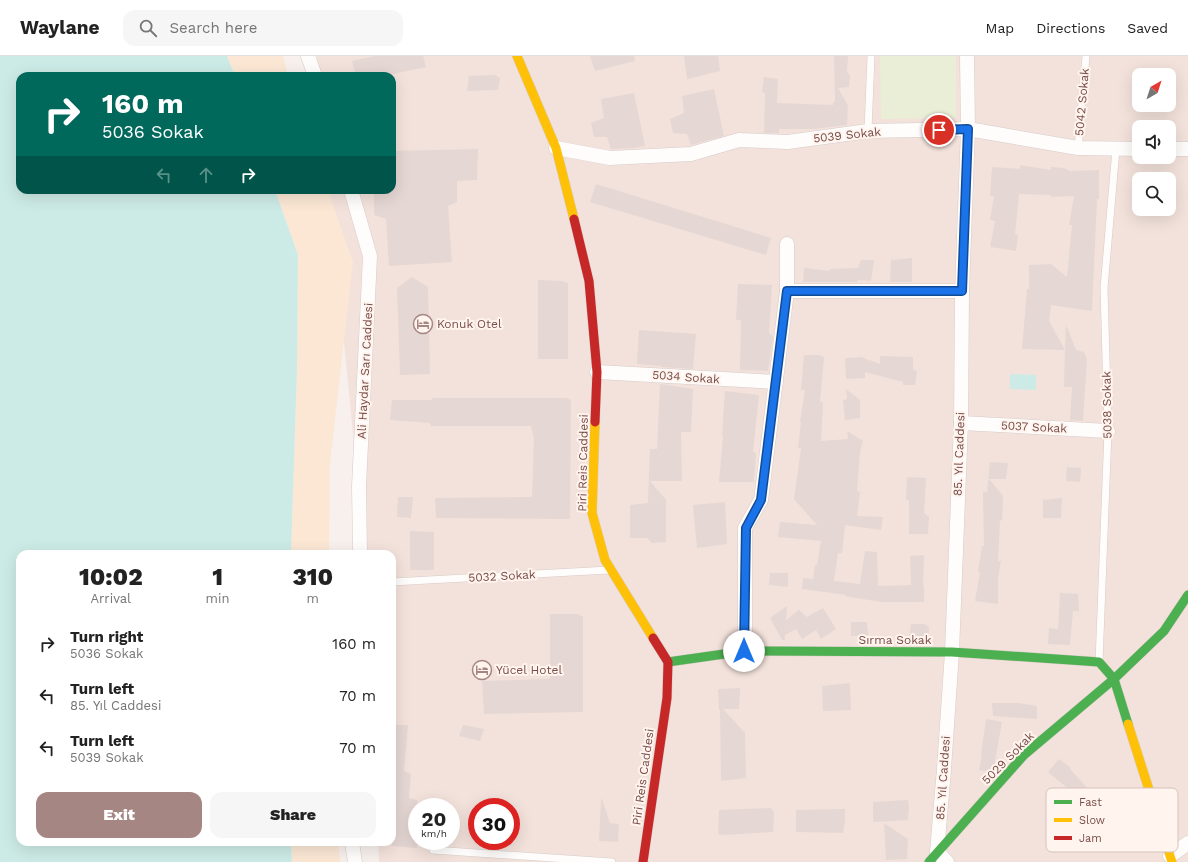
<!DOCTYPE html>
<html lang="en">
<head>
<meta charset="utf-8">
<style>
	body { margin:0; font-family:"Work Sans",sans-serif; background:#f6f6f6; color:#222; height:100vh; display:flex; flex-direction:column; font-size:15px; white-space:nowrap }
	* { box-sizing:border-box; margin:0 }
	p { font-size:13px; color:#767676 }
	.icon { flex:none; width:22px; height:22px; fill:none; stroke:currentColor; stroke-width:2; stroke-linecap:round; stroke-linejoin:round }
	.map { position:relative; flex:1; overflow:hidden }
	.drawer { position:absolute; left:16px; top:494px; width:380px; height:296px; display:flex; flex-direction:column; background:#fff; border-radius:12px; box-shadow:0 4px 16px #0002 }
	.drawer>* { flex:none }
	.banner { position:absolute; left:16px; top:16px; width:380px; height:122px; border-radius:12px; box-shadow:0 4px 16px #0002; background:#00695c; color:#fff; overflow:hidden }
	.needle { width:26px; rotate:39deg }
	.buttons { position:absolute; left:1132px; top:12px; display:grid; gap:8px }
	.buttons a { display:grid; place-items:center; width:44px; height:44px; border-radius:8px; background:#fff; box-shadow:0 4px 16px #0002; font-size:20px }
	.speed { position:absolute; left:408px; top:742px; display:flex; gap:8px; font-size:20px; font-weight:700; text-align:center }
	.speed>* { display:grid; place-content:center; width:52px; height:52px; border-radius:50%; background:#fff; box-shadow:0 4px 16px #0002; line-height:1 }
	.speed small { font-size:10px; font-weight:400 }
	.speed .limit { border:6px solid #d22; background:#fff; color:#111 }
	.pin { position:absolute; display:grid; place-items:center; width:34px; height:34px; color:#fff; margin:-17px; border:2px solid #fff; border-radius:50%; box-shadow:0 1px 4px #0007 }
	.me { position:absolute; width:44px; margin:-22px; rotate:0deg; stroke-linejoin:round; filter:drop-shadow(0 0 3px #0008) }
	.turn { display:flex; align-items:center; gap:14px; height:84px; padding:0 20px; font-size:18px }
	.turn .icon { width:52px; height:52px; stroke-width:2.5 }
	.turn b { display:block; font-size:28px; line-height:34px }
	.lanes { display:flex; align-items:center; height:38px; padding:0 20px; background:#0003; justify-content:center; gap:20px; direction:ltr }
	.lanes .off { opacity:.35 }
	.eta { display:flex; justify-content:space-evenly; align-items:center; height:68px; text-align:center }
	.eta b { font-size:24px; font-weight:800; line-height:28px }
	.action { display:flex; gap:8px; margin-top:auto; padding:8px 20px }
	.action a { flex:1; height:46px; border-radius:12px; background:#a58682; color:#fff; font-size:16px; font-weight:800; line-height:46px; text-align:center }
	.action a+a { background:#f6f6f6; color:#222 }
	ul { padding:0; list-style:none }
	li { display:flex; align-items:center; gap:12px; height:52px; padding:0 20px }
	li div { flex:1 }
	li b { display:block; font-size:15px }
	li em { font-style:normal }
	header { display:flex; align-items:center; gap:24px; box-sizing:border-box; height:56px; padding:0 20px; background:#fff; border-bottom:1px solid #e0e0e0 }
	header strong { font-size:19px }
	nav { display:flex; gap:22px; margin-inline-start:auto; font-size:14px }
	.search { width:280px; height:36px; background:#f6f6f6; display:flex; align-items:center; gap:10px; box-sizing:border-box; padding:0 14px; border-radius:12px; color:#767676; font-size:15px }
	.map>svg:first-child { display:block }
</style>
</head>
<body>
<header>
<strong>Waylane</strong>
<div class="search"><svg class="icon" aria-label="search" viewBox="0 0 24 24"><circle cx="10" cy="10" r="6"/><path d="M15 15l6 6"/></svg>Search here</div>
<nav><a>Map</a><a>Directions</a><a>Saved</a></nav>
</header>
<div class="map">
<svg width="1188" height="806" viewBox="0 0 1188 806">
	<rect width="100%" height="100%" fill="#f8f0ec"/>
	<path fill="#f3e2db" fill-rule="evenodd" d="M317,0H1188V806H379L378,786H392V498H362L360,449L329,134H392V20H318ZM1139,19H1169V49H1139ZM1139,71H1169V101H1139ZM1139,123H1169V153H1139ZM417,751H451V785H417ZM477,751H511V785H477Z"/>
	<path fill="#eaeed6" d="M880,0H956V62L881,63Z"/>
	<g fill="#fbe7d4">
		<path d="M227,0H283L288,20H235Z"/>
		<path d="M275,134H328L353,206L330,407L329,498H291L297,313L298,199Z"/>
		<path d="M291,786H338L340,806H292Z"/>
	</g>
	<g fill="#cdebe6">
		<path d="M0,0H227L235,20H20V134H275L298,199L297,313L291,498H20V786H291L292,806H0Z"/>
		<path d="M1010,318L1036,319V334L1010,333Z"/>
	</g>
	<g fill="#e5d7d3">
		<path d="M375,0H423L426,11L384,20H356L352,5Z"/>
		<path d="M590,0H634L635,5L595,15Z"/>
		<path d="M684,0H718L720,15L687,23Z"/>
		<path d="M834,0H848L847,16L850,20L849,31L838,32L848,50L847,69L814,73H779V77H764L765,37L762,36L764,21L778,23L777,47L833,49V46H835Z"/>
		<path d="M495,19L500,22L498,34L467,35L469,20Z"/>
		<path d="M714,33L724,80L691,89L687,78L673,77L670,63L684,57L682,40Z"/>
		<path d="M634,37L645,90L634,92L611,93L607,81H594L591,67L604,62L601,43Z"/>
		<path d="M478,93L477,124L457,125V146L448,150L452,206L389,210L386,163L374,159V137L392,135V95Z"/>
		<path d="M1020,109L1051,114V111L1064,112L1070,115L1099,114V143H1097L1092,255L1051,249L1049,265L1065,294L1066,269L1076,294L1084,296L1087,303L1083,365L1070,364L1072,331H1064L1065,294L1022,293L1027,233H1029V209L1051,208L1067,221L1072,169H1069L1074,140L1051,141V139L1019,138L1015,178L1018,179L1016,195L990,191L995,165L990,164L994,140H990L992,111L1020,113Z"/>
		<path d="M596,128L771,182L766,199L590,146Z"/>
		<path d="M912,202V226H890L891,204Z"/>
		<path d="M861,204H874L871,225L858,224L857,226H803L804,212L830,215V213L858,212Z"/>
		<path d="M412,221L428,231L430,318L400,319L397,232Z"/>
		<path d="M538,224L562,225L568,227V303H538Z"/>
		<path d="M738,228L772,229L769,277L773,280L768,315L740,314L741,264H736Z"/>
		<path d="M639,274L696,278L693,313L661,311V310L637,308Z"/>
		<path d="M804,299H819L824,301L820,346H823L821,385L848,383L847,375L863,385L860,396L857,435L860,436L857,460L883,461L881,474L845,469L842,497H838L834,525L860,528L865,495L877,496L878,530L911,529L910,500L924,499L923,529L924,530V546H881L844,540L847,539L802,533L803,522L813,523L815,509H817L821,485L778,481L780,466L817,469L794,443L801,392H798L801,366H800L805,334H801Z"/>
		<path d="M880,300L913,301V313L917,316L915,329H903V326L865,316V322L846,323L845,302L861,301L880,308Z"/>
		<path d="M660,328L693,333L691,376H681L682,425H650L666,444V486L652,487L647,482H630V449L648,447L650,393H657Z"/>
		<path d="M846,333L860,344V362L845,364L843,344L847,343Z"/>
		<path d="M725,335L759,339L753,396L756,397L754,426H719L723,380H722Z"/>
		<path d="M433,342H566L571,344L570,463L436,462L435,442L532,441L534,382L531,370H431L430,367L390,364L392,344H431Z"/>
		<path d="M990,406L1008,407L1006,423H989L1003,440L1002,465L1000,464L998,505H1001L998,522V548L975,545L980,516H978L982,490H984L983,436H987Z"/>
		<path d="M1067,411L1081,412L1080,426L1066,425Z"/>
		<path d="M907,421L926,422L924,457L929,461L928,478H909V444H906Z"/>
		<path d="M398,441H413L411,462L397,461Z"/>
		<path d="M1062,442L1061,462H1043V444Z"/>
		<path d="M725,446L727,488L697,492L693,449Z"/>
		<path d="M410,475L434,476V514H410Z"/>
		<path d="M770,517H788V531L769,529Z"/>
		<path d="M1060,537L1078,538L1079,555H1073L1070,589L1048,588L1049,572L1058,573Z"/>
		<path d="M787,550L786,564L799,554L807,561L823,552L836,573L821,583L816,574L802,583L796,573L785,579V584H782L770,562Z"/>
		<path d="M550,558H578L583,561V656L484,658L482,625L550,623Z"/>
		<path d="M851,566H867L868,579L851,580Z"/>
		<path d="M911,568H924L929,571V582H909Z"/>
		<path d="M850,627L851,654L823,655L822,630Z"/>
		<path d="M740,632L739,653H723L745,677L746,722L721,725L720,654H719L718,633Z"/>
		<path d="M992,647H1018L1037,650V663L993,660Z"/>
		<path d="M986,663L1002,666L995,705V714L993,716L979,714L982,699H981Z"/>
		<path d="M392,669H408L404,715L411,718L409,742L417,744V792L392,790Z"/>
		<path d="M463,669L484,673L480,685L459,680Z"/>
		<path d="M1059,703L1071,712L1070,713L1097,743L1085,753L1070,736L1071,735L1048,716Z"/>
		<path d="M601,743H602L610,767L619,768L618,786L599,785Z"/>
		<path d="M908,744L909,751L908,764L873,766V746Z"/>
		<path d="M771,752L774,757L773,776L724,779L718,778L719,754Z"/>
		<path d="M845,753V764L843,777L796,776V754Z"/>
		<path d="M884,767L908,783L907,803L886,804Z"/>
	</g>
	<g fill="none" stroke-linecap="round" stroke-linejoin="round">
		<defs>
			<g id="lane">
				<path d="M868,75L871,0"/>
				<path d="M1078,92L1086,0"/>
				<path d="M392,526L609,514"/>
				<path d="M1099,606L1108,375L1104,232L1116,93"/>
				<path d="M433,794L612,806"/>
			</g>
			<g id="street">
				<path d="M308,0L315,20"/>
				<path d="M556,92L610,102L691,98L739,84L788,86L868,75L968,73L1078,92L1139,93"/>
				<path d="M1169,93H1188"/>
				<path d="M351,134L370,200L359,430L360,498"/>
				<path d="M787,235H962"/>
				<path d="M597,316L776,326"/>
				<path d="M961,367L1108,375"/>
				<path d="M745,595V472L761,444L787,235V188"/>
				<path d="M352,786L355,806"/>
				<path d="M1170,800L1188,787"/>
				<path d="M947,806L937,796L944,713L952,596L961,367L962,235L968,73L967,0"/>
			</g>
			<g id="fast">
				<path d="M668,606L745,595L952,596L1099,606L1114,623L1128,668"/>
				<path d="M929,806L1024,699L1114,623L1164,575L1188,539"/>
			</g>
			<g id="slow">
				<path d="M517,0L556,92L574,163"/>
				<path d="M595,366L592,457L605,504L653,582"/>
				<path d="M1128,668L1172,806"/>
			</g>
			<g id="jam">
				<path d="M574,163L589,225L597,316L595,366"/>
				<path d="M643,806L667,642L668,606L653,582"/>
			</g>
		</defs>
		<use href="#lane" stroke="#d7cbc8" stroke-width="8"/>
		<use href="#street" stroke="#d7cbc8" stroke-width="15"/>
		<use href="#fast" stroke="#d9ccca" stroke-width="10"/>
		<use href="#slow" stroke="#d9ccca" stroke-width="10"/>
		<use href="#jam" stroke="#d9ccca" stroke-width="10"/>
		<use href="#lane" stroke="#fefdfc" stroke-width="7"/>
		<use href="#street" stroke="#fefdfc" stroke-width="14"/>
		<use href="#fast" stroke="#4caf50" stroke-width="9"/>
		<use href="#slow" stroke="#ffc107" stroke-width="9"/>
		<use href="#jam" stroke="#c62828" stroke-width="9"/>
	</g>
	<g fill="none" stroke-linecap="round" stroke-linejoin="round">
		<defs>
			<path id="route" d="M744,595L746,472L761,444L787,235H962L968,73L939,74"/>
		</defs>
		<use href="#route" stroke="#114b97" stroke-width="10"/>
		<use href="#route" stroke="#1a73e8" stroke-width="7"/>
	</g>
	<defs>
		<symbol id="hotel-ring" viewBox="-11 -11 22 22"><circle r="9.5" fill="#fff4ee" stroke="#a58682" stroke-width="1.5"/><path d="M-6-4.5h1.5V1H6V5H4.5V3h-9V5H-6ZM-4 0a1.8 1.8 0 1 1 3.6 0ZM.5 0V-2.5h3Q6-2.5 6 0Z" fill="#a58682"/></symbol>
	</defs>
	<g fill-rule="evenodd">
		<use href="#hotel-ring" x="412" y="257" width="22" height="22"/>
		<use href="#hotel-ring" x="471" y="603" width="22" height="22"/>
	</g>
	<g text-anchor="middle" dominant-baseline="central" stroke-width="4" stroke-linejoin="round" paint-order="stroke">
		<g font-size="12" fill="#794d49" stroke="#fff4ee">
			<text transform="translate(1082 46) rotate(-85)">5042 Sokak</text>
			<text transform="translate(847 79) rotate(-6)">5039 Sokak</text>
			<text transform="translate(365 315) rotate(-87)">Ali Haydar Sarı Caddesi</text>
			<text transform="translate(686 321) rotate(4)">5034 Sokak</text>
			<text transform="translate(1107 349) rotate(-91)">5038 Sokak</text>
			<text transform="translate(1034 371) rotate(3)">5037 Sokak</text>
			<text transform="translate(959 398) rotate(-88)">85. Yıl Caddesi</text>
			<text transform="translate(583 407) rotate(-89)">Piri Reis Caddesi</text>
			<text transform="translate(502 520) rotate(-3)">5032 Sokak</text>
			<text x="895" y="584">Sırma Sokak</text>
			<text transform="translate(1008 702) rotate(-45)">5029 Sokak</text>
			<text transform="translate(643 721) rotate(-82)">Piri Reis Caddesi</text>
			<text transform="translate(943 722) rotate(-86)">85. Yıl Caddesi</text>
		</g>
		<g font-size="12" fill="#794d49" stroke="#fff4ee" text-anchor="start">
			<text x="437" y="268">Konuk Otel</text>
			<text x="496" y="614">Yücel Hotel</text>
		</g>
	</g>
	<rect x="1046" y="732" width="132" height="64" rx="6" fill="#fff4ee" stroke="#d7c2bc" stroke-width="1"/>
	<rect x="1054" y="744" width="18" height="4" fill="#4caf50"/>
	<rect x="1054" y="762" width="18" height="4" fill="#ffc107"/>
	<rect x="1054" y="780" width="18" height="4" fill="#c62828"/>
	<g font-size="11" fill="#794d49">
		<text x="1079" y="750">Fast</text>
		<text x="1079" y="768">Slow</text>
		<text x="1079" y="786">Jam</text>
	</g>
</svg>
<div class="buttons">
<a><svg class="needle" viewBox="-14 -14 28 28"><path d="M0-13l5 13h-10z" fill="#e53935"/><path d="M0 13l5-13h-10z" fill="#767676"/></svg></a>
<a><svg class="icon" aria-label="sound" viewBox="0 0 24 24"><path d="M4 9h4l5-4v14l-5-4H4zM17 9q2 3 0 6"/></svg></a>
<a><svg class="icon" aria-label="search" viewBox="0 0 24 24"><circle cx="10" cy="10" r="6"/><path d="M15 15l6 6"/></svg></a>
</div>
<div class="speed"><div>20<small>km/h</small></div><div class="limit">30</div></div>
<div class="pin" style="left:939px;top:74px;background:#d93025"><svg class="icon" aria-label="arrive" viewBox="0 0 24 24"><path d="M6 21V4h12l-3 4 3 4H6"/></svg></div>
<svg class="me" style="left:744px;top:595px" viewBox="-20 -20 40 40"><circle r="19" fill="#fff"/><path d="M0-13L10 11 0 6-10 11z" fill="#1a73e8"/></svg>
<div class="banner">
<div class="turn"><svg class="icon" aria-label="right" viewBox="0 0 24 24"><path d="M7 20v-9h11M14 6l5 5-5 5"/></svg><div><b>160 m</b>5036 Sokak</div></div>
<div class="lanes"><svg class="icon off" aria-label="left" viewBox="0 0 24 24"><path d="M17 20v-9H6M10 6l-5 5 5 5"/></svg><svg class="icon off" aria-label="ahead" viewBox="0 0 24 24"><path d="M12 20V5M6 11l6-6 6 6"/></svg><svg class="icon" aria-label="right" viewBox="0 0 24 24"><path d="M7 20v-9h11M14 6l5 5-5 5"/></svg></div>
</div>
<section class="drawer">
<div class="eta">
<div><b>10:02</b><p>Arrival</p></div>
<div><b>1</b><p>min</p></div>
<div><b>310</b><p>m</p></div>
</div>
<ul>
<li><svg class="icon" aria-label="right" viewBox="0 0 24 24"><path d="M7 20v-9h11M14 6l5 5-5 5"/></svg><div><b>Turn right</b><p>5036 Sokak</p></div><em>160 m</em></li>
<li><svg class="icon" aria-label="left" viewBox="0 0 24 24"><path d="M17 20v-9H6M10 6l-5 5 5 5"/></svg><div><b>Turn left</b><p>85. Yıl Caddesi</p></div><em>70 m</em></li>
<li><svg class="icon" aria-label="left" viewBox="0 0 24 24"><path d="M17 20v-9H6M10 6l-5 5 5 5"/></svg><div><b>Turn left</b><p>5039 Sokak</p></div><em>70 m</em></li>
</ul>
<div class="action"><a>Exit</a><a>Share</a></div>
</section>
</div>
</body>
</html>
